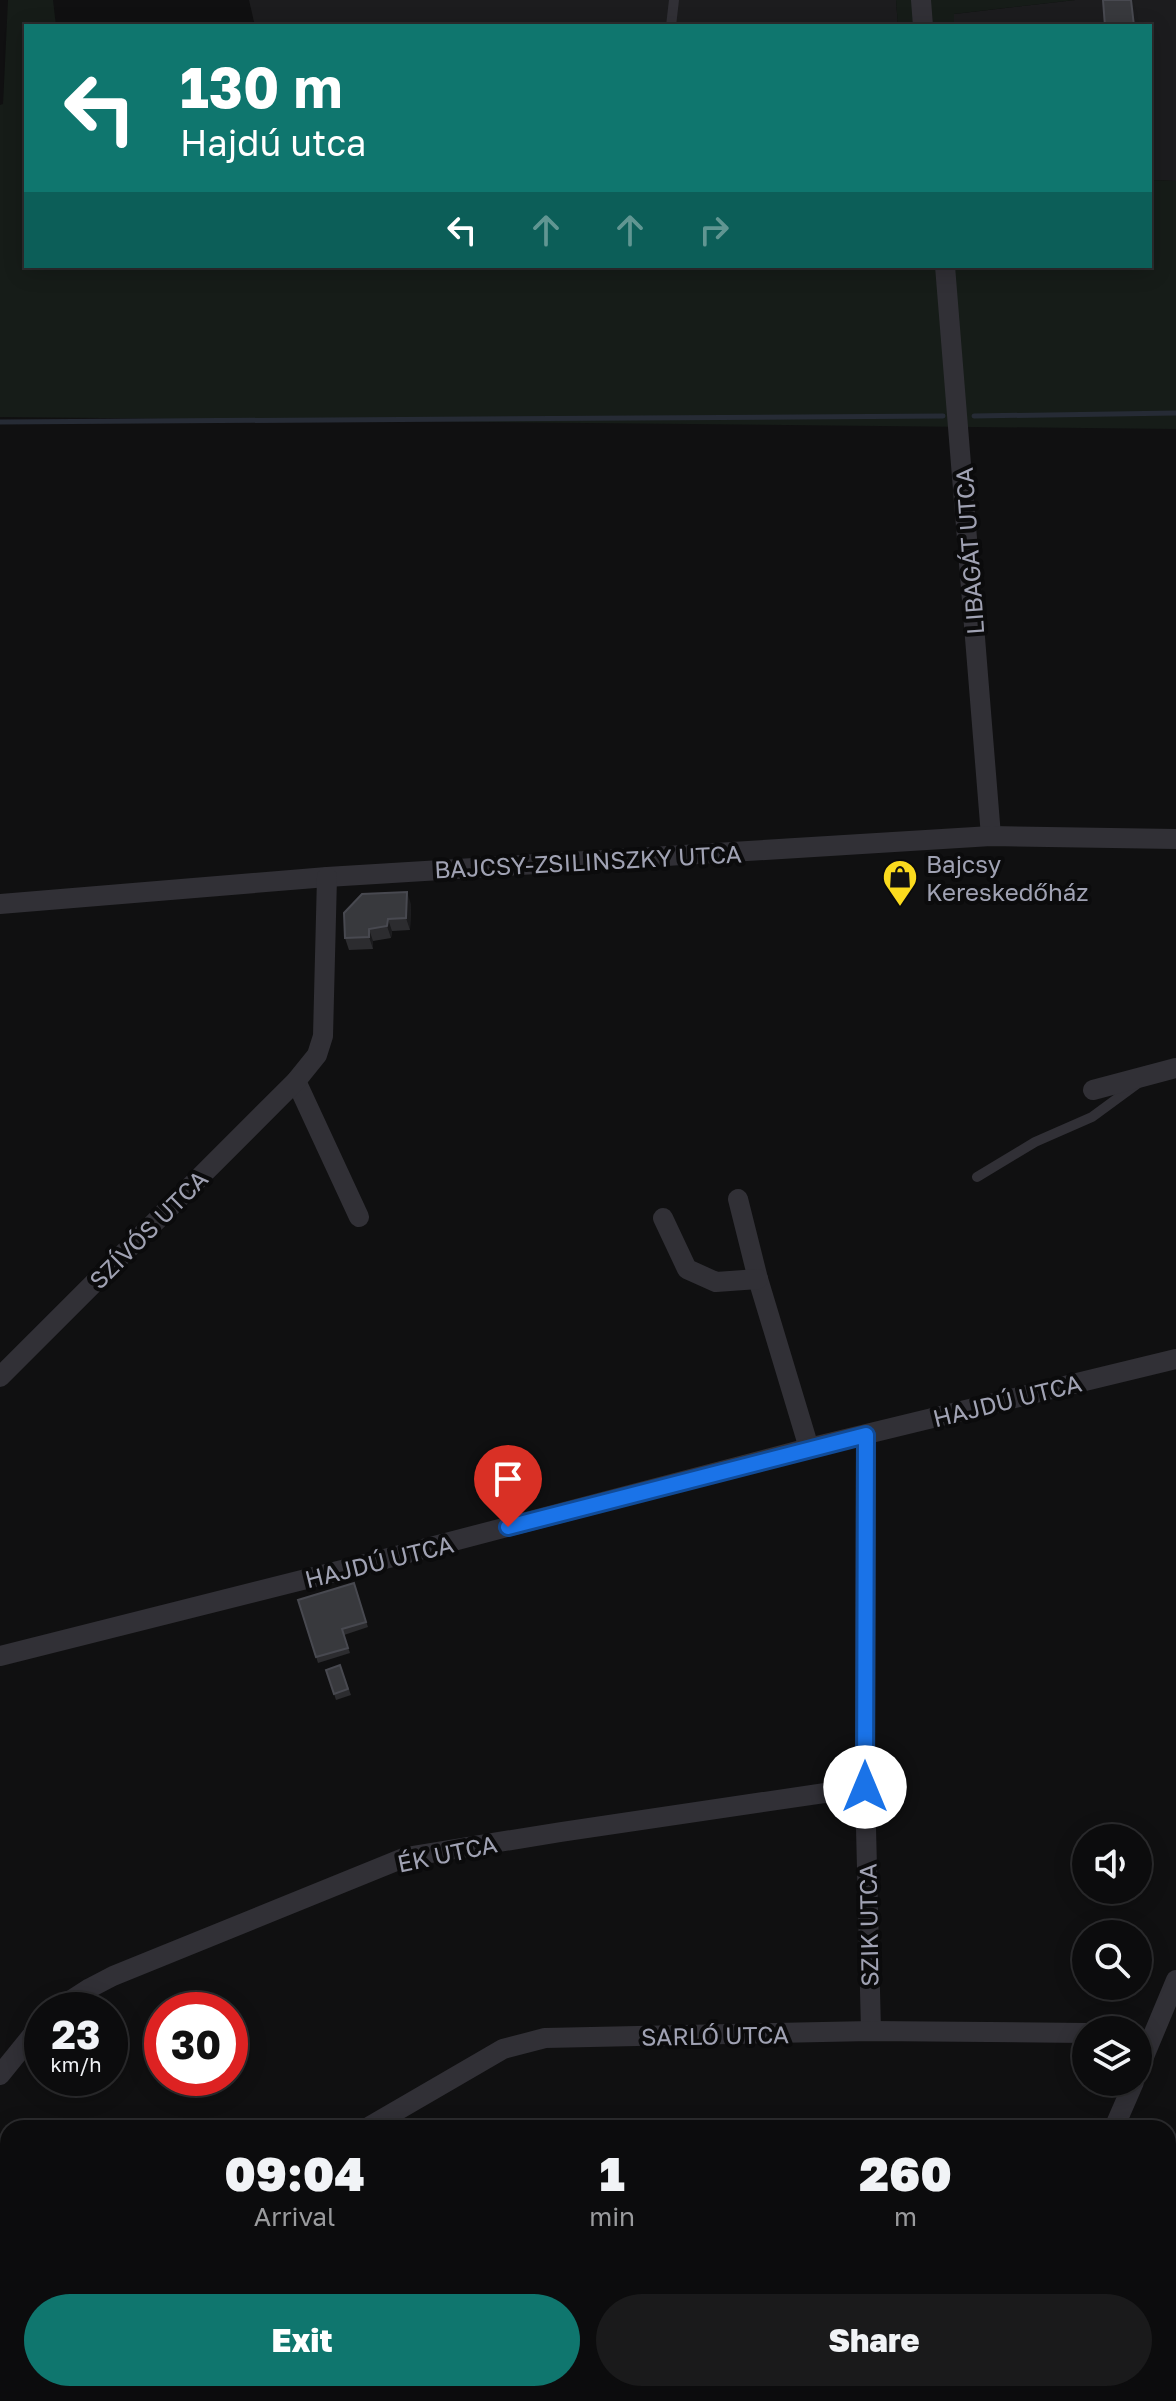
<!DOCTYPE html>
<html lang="en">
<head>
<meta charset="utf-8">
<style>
	body { margin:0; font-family:"Golos Text",sans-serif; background:#1a1a1b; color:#f1f3f6; height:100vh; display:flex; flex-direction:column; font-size:30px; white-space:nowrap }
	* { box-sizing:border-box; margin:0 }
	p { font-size:26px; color:#9a9b9d }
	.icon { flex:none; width:44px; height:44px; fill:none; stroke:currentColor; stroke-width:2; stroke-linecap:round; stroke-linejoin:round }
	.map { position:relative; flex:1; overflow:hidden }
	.sheet { position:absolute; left:0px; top:2120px; width:1176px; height:282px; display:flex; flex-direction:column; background:#0c0c0d; border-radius:24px 24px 0 0; box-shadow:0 4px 20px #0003,0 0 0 2px #2c2c2e }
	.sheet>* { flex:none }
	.hud { position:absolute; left:24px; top:24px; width:1128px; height:244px; border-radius:0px; box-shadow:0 4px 20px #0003,0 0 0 2px #2c2c2e; background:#0f766e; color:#fff; overflow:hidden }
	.tools { position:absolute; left:1072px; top:1824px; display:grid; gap:16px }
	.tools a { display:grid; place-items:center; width:80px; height:80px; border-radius:50%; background:#0c0c0d; box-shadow:0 4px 20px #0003,0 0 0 2px #2c2c2e; font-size:40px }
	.speed { position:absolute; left:24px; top:1992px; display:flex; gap:16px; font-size:40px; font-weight:700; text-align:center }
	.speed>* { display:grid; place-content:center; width:104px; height:104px; border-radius:50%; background:#0c0c0d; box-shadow:0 4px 20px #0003,0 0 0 2px #2c2c2e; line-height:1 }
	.speed small { font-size:20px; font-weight:400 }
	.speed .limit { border:12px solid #d22; background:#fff; color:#111 }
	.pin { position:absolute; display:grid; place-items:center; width:68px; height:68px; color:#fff; margin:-82px -34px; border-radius:50% 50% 50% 0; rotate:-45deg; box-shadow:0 0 8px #0007 }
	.pin .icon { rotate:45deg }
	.me { position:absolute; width:88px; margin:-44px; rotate:0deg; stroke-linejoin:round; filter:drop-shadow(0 0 6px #0008) }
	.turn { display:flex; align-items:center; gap:28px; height:168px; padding:0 24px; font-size:36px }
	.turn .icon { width:104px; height:104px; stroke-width:2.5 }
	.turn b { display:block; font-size:56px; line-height:68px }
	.lanes { display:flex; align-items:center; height:76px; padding:0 24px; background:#0003; justify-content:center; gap:40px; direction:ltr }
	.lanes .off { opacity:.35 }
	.eta { display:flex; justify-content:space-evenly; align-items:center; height:136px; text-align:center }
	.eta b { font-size:48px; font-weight:800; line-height:56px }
	.cta { display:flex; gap:16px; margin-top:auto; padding:16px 24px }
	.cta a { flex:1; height:92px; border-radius:48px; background:#0f766e; color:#fff; font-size:32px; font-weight:800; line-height:92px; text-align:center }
	.cta a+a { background:#1a1a1b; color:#f1f3f6 }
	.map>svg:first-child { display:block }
</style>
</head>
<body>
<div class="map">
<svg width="1176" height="2401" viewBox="0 0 1176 2401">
	<rect width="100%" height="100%" fill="#101011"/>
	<g fill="#1c1c1e">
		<path d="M249,0H896L898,26H255Z"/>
		<path d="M1075,0H1176V181L1150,180V26H954V14Z"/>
	</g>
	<g fill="#161c18">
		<path d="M8,0H53L56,26H26V266H1150V180L1176,181V429L0,417V105L3,104Z"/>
		<path d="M896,0H1075L954,14V26H898Z"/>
	</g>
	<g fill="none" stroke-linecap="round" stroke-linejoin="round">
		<g stroke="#262b35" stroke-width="5">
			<path d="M974,416L1176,413"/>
			<path d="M0,422L943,416"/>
		</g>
		<g stroke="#313036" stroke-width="10">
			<path d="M671,26L674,0"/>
			<path d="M977,1177L1035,1142L1092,1117L1137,1084"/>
		</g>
		<g stroke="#313036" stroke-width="20">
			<path d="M921,0L923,26"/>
			<path d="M945,266L991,836"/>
			<path d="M0,904L327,877L991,836L1176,839"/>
			<path d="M296,1081L359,1217"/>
			<path d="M1093,1090L1176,1068"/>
			<path d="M738,1199L758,1279L809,1448"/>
			<path d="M663,1218L687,1269L716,1282L758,1279"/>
			<path d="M0,1377L296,1081L317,1055L323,1036L327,877"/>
			<path d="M866,1435L865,1787L871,2031"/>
			<path d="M0,1656L358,1566L809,1448L1176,1359"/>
			<path d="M56,2010L90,1988L113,1976L406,1857L561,1832L865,1787"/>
			<path d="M1138,2071L1176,1980"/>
			<path d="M0,2075L42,2023"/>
			<path d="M367,2128L503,2049L545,2038L871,2031L1086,2033"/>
			<path d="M1114,2128L1134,2082"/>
			<path d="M0,2244L8,2243"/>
			<path d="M283,2401L284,2394"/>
			<path d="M485,2401L487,2394"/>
			<path d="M998,2401L1001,2394"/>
		</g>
	</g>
	<g fill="#2c2c2f">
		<path d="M411,904L410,930L392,931L391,938L373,941V949L349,950L345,938Z"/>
		<path d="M354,1583L368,1627L344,1635L350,1653L318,1663L298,1600Z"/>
		<path d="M340,1665L351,1695L336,1700L326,1670Z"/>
	</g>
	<g fill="#1b1b1d">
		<path d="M1131,0H1133L1137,12L1139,26H1134Z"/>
		<path d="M407,892L411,904L410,930L406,918Z"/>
		<path d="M388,919L392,931L391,938L387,926Z"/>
		<path d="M369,929L373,941V949L369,937Z"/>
		<rect x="118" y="2394" width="9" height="7"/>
	</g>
	<g fill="#38393d" stroke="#484950" stroke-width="2">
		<path d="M1103,0H1131L1134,26H1105Z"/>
		<path d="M407,892L406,918L388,919L387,926L369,929V937L345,938L344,913L362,894Z"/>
		<path d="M354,1583L366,1622L342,1629L348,1648L316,1657L298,1600Z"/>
		<path d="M340,1665L348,1689L334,1694L326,1670Z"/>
		<path d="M67,2394H118V2401H66Z"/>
	</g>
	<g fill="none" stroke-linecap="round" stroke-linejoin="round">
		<defs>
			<path id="route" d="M508,1527L866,1435L865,1787"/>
		</defs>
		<use href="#route" stroke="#114b97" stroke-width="20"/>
		<use href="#route" stroke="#1a73e8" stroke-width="14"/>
	</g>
	<defs>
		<symbol id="shop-pin" viewBox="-11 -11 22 30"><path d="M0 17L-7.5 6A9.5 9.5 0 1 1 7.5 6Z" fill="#fbdb1e" stroke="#0b0b0c"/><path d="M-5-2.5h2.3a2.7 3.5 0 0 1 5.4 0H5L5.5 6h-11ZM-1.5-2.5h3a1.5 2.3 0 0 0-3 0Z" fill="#111"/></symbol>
	</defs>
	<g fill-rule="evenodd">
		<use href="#shop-pin" x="880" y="857" width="40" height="54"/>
	</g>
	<g text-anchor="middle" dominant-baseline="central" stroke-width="8" stroke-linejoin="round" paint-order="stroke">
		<g font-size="24" fill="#a0a2b3" stroke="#0b0b0c">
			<text transform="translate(969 551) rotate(-94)">LIBAGÁT UTCA</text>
			<text transform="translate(588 861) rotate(-3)">BAJCSY-ZSILINSZKY UTCA</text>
			<text transform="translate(148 1229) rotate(-45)">SZÍVÓS UTCA</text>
			<text transform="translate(1007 1400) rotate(-14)">HAJDÚ UTCA</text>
			<text transform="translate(379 1561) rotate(-14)">HAJDÚ UTCA</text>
			<text transform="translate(447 1853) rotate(-12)">ÉK UTCA</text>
			<text transform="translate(868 1925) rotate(-91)">SZIK UTCA</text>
			<text transform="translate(715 2035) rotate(-1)">SARLÓ UTCA</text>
		</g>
		<g font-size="24" fill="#a0a2b3" stroke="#0b0b0c" text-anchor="start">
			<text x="926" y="863">Bajcsy<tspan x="926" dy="28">Kereskedőház</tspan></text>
		</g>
	</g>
</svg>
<div class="tools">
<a><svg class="icon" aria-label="sound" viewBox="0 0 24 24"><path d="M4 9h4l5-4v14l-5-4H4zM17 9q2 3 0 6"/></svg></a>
<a><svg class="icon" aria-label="search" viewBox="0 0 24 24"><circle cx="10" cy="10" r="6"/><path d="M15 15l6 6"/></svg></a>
<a><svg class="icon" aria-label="layers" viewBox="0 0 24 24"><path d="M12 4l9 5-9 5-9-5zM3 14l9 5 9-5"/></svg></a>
</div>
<div class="speed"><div>23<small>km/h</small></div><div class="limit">30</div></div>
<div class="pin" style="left:508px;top:1527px;background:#d93025"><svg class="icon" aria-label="arrive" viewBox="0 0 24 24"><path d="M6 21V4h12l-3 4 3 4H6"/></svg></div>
<svg class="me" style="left:865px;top:1787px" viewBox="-20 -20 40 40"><circle r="19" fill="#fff"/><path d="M0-13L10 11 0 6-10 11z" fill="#1a73e8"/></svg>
<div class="hud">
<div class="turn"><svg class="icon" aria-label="left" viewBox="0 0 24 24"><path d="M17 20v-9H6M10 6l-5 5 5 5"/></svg><div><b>130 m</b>Hajdú utca</div></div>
<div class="lanes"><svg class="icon" aria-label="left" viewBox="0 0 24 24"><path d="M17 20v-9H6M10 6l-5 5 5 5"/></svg><svg class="icon off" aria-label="ahead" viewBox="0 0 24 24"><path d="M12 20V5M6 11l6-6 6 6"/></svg><svg class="icon off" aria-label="ahead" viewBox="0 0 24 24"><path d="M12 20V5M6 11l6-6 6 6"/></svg><svg class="icon off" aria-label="right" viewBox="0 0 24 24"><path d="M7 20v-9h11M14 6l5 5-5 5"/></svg></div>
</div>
<section class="sheet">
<div class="eta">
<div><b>09:04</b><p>Arrival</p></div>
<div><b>1</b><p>min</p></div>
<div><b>260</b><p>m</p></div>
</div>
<div class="cta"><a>Exit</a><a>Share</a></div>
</section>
</div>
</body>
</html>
